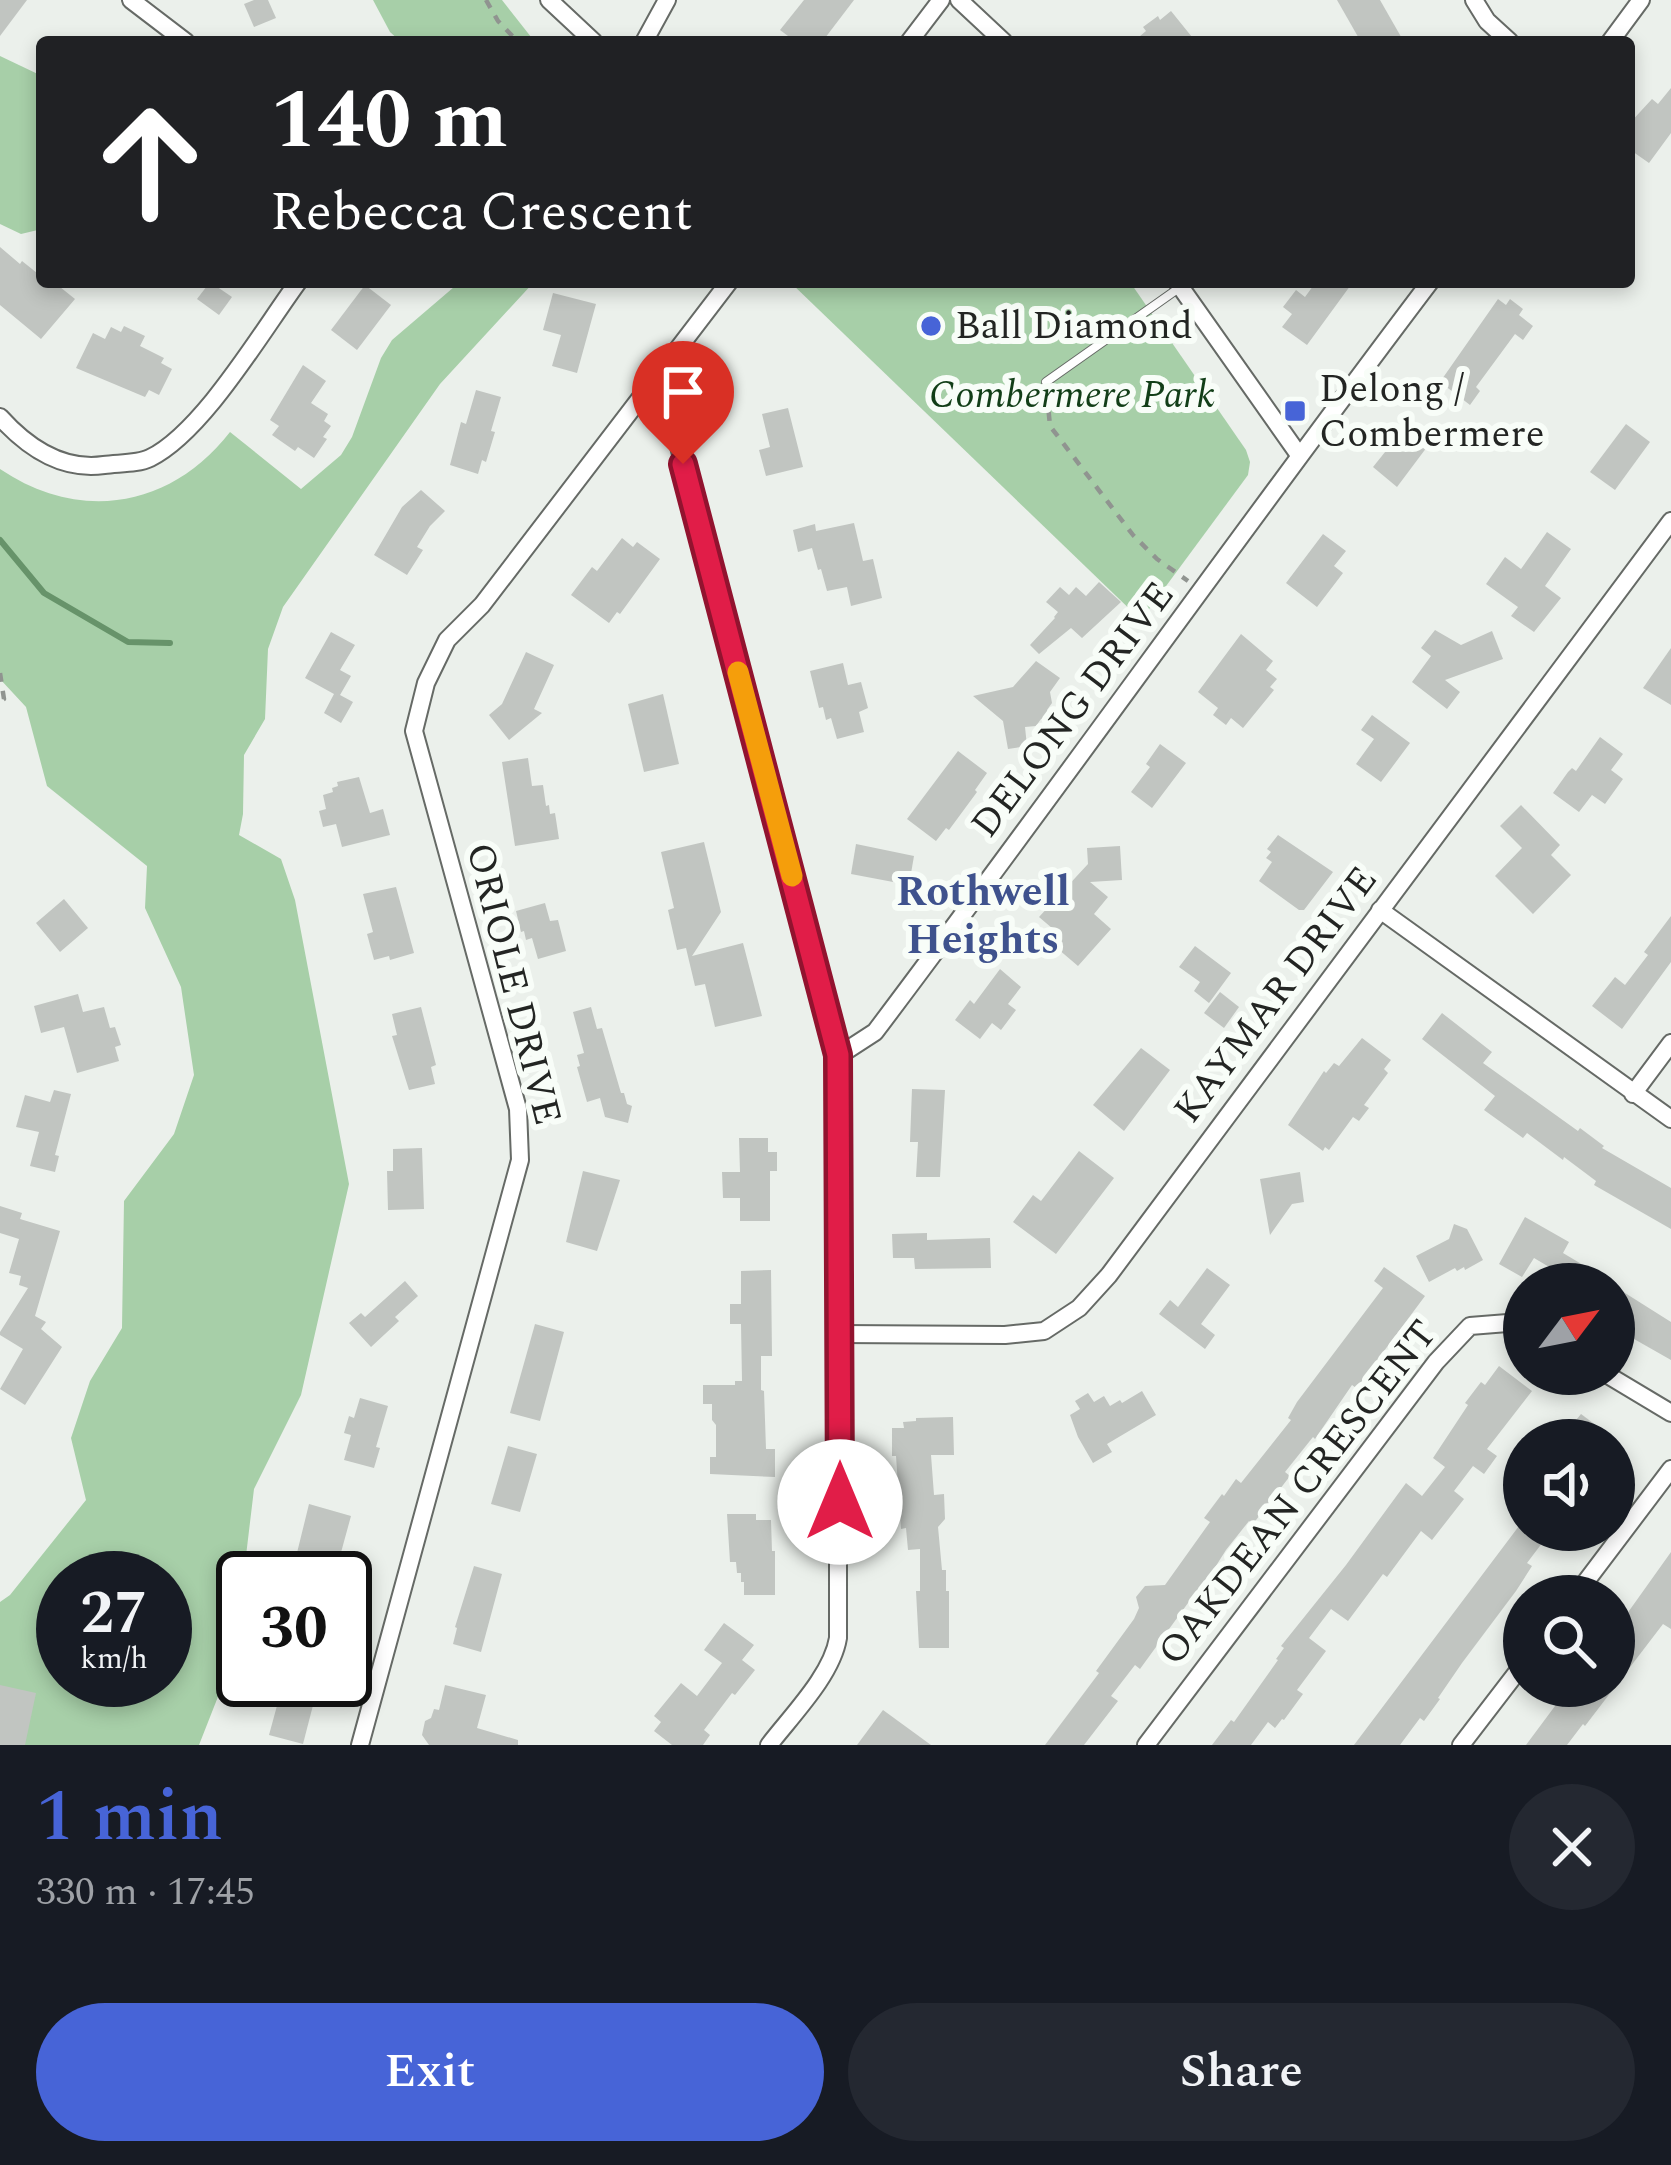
<!DOCTYPE html>
<html lang="en">
<head>
<meta charset="utf-8">
<style>
	body { margin:0; font-family:Spectral,serif; background:#242831; color:#f1f3f6; height:100vh; display:flex; flex-direction:column; font-size:45px; white-space:nowrap }
	* { box-sizing:border-box; margin:0 }
	p { font-size:39px; color:#9ea1a6 }
	.icon { flex:none; width:66px; height:66px; fill:none; stroke:currentColor; stroke-width:2; stroke-linecap:round; stroke-linejoin:round }
	.map { position:relative; height:1745px; overflow:hidden }
	.details { display:flex; flex-direction:column; background:#171b24; flex:1 }
	.details>* { flex:none }
	.guide { position:absolute; left:36px; top:36px; width:1599px; height:252px; border-radius:12px; box-shadow:0 6px 18px #0003; background:#202124; color:#fff; overflow:hidden }
	.needle { width:78px; rotate:58deg }
	.buttons { position:absolute; left:1503px; top:1263px; display:grid; gap:24px }
	.buttons a { display:grid; place-items:center; width:132px; height:132px; border-radius:50%; background:#171b24; box-shadow:0 6px 18px #0003; font-size:60px }
	.speed { position:absolute; left:36px; top:1551px; display:flex; gap:24px; font-size:60px; font-weight:700; text-align:center }
	.speed>* { display:grid; place-content:center; width:156px; height:156px; border-radius:50%; background:#171b24; box-shadow:0 6px 18px #0003; line-height:1 }
	.speed small { font-size:30px; font-weight:400 }
	.speed .limit { border:6px solid #111; border-radius:18px; background:#fff; color:#111 }
	.pin { position:absolute; display:grid; place-items:center; width:102px; height:102px; color:#fff; margin:-123px -51px; border-radius:50% 50% 50% 0; rotate:-45deg; box-shadow:0 0 12px #0007 }
	.pin .icon { rotate:45deg }
	.me { position:absolute; width:132px; margin:-66px; rotate:0deg; stroke-linejoin:round; filter:drop-shadow(0 0 9px #0008) }
	.turn { display:flex; align-items:center; gap:42px; height:252px; padding:0 36px; font-size:54px }
	.turn .icon { width:156px; height:156px; stroke-width:2.5 }
	.turn b { display:block; font-size:84px; line-height:102px }
	.round { display:grid; place-items:center; flex:none; width:126px; height:126px; border-radius:63px; background:#242831 }
	.summary { display:flex; align-items:center; justify-content:space-between; height:204px; padding:0 36px }
	h1 { font-size:72px; font-weight:600; line-height:90px; color:#4764d7 }
	.cta { display:flex; gap:24px; margin-top:auto; padding:24px 36px }
	.cta a { flex:1; height:138px; border-radius:72px; background:#4764d7; color:#fff; font-size:48px; font-weight:600; line-height:138px; text-align:center }
	.cta a+a { background:#242831; color:#f1f3f6 }
	.map>svg:first-child { display:block }
</style>
</head>
<body>
<div class="map">
<svg width="1671" height="1745" viewBox="0 0 1671 1745">
	<rect width="100%" height="100%" fill="#ebf0eb"/>
	<g fill="#a7cfa8" fill-rule="evenodd">
		<path d="M373,0H502L535,42H401L390,32Z"/>
		<path d="M0,56L42,76V229L21,234L0,224Z"/>
		<path d="M456,282H534L440,384L283,607L268,649L265,719L244,755L243,814L239,835L281,859L295,900L349,1184L301,1395L254,1489L234,1656L199,1745H0V1602L10,1595L86,1500L71,1438L90,1381L122,1328L124,1201L174,1134L194,1075L181,987L145,908L147,866L47,786L26,707L0,679V469C80,523 171,508 230,432L301,489L341,455L352,437L381,358L392,340L454,287ZM63,1578H165V1680H63Z"/>
		<path d="M790,282H1130L1246,450L1250,462L1248,475L1141,620Z"/>
	</g>
	<g fill="none" stroke-linecap="round" stroke-linejoin="round">
		<path stroke="#67936a" stroke-width="6" d="M0,540L44,593L128,642L170,643"/>
	</g>
	<g fill="#c1c5c1">
		<path d="M0,0H27L0,36Z"/>
		<path d="M254,0H268L276,18L254,27L244,4Z"/>
		<path d="M804,0H854L822,42H796L780,30Z"/>
		<path d="M1337,0H1380L1404,42H1361Z"/>
		<path d="M1171,11L1196,42H1133L1146,31L1143,27L1158,16L1160,20Z"/>
		<path d="M1671,88V133L1649,163L1629,149V124L1652,99L1658,104Z"/>
		<path d="M0,247L20,264L22,261L42,277V282L52,286L55,283L75,299L41,339L0,305Z"/>
		<path d="M210,282L232,297L219,315L197,299Z"/>
		<path d="M1316,282H1353L1307,345L1282,327L1292,314L1283,307L1296,290L1305,297Z"/>
		<path d="M365,285L391,305L357,350L331,330Z"/>
		<path d="M553,293L596,304L577,373L552,366L561,335L543,330Z"/>
		<path d="M1498,299L1506,305L1510,299L1523,309L1519,315L1533,326L1523,340L1515,334L1476,387L1480,391L1470,405L1440,382Z"/>
		<path d="M124,326L145,336L140,346L164,358L161,363L172,369L159,395L149,390L145,397L76,368L93,333L105,339L111,327L121,332Z"/>
		<path d="M303,365L326,381L311,403L328,414L324,421L331,426L323,437L327,439L314,458L298,447L295,451L272,435L279,426L270,420Z"/>
		<path d="M476,390L501,397L491,431L495,432L486,462L482,460L478,474L450,465L461,422L466,424Z"/>
		<path d="M788,408L803,467L766,476L759,450L770,447L762,414Z"/>
		<path d="M1410,421L1433,439L1397,487L1373,467Z"/>
		<path d="M1626,424L1650,442L1615,490L1590,472Z"/>
		<path d="M421,490L445,511L430,526L417,547L423,550L407,575L374,555L402,507Z"/>
		<path d="M854,523L863,561L873,559L882,598L851,606L847,587L827,591L821,569L818,570L812,548L798,552L793,530L815,524L816,531Z"/>
		<path d="M1547,532L1571,549L1545,586L1561,598L1534,632L1511,616L1518,607L1486,584L1505,557L1521,569Z"/>
		<path d="M1323,534L1346,551L1334,566L1343,573L1317,607L1286,583Z"/>
		<path d="M622,538L633,547L637,542L660,559L620,614L617,612L609,623L571,595L592,567L597,571Z"/>
		<path d="M1099,582L1121,602L1082,638L1071,628L1039,654L1030,645L1055,618L1054,617L1058,612L1046,602L1060,587L1069,595L1076,587L1086,596Z"/>
		<path d="M1435,630L1461,645L1492,631L1503,659L1445,680L1460,692L1447,709L1412,682L1431,656L1421,648Z"/>
		<path d="M331,632L355,645L340,670L351,676L340,695L353,702L341,723L324,713L334,694L305,678Z"/>
		<path d="M1241,634L1273,661L1266,670L1277,679L1270,687L1274,690L1243,728L1231,718L1226,725L1213,715L1218,708L1198,692Z"/>
		<path d="M1671,648V705L1643,688Z"/>
		<path d="M526,652L554,665L534,709L542,713L509,740L489,715L502,704Z"/>
		<path d="M1036,661L1060,678L1050,692L1052,703L1047,710L1048,718L1041,719L1036,726L1025,727L1027,746L1008,749L1003,721L973,696L1013,687Z"/>
		<path d="M843,663L848,685L861,682L868,708L859,712L864,732L837,739L831,718L826,720L823,707L819,708L810,671Z"/>
		<path d="M663,694L679,764L644,772L628,704Z"/>
		<path d="M1372,715L1410,743L1381,782L1356,764L1374,739L1361,730Z"/>
		<path d="M1600,737L1623,754L1611,770L1623,779L1605,804L1592,795L1579,812L1553,793L1568,772L1572,768L1576,771Z"/>
		<path d="M1160,744L1186,763L1152,808L1131,792L1150,767L1146,764Z"/>
		<path d="M958,751L987,773L975,790L977,792L949,830L946,828L936,841L907,819Z"/>
		<path d="M528,758L532,786L543,785L546,806L549,805L550,814L555,813L559,839L515,846L502,762Z"/>
		<path d="M359,777L370,813L383,809L390,835L342,847L336,824L323,827L319,811L326,809L323,795L333,792L332,788L338,786L337,782Z"/>
		<path d="M1521,805L1560,845L1551,855L1571,875L1533,914L1495,876L1522,848L1500,826Z"/>
		<path d="M1278,835L1333,872L1304,910H1299L1259,881L1272,862L1266,858L1271,852L1267,849Z"/>
		<path d="M704,842L721,912L692,956L743,943L762,1016L715,1027L705,984L695,986L686,948L677,950L668,910L674,908L661,852Z"/>
		<path d="M856,844L914,856L909,885L851,874Z"/>
		<path d="M1120,846L1122,880L1090,882L1108,897L1094,914L1111,929L1078,966L1051,943L1059,934L1039,917L1088,864L1087,848Z"/>
		<path d="M396,887L414,953L390,960L389,956L374,960L367,934L373,932L363,894Z"/>
		<path d="M64,899L88,928L60,952L36,923Z"/>
		<path d="M545,903L550,921L558,920L566,951L538,959L532,938L526,940L524,931L521,932L516,911Z"/>
		<path d="M1671,916V962L1622,1029L1592,1006L1615,977L1625,985L1648,955L1644,952Z"/>
		<path d="M1195,946L1231,973L1209,1003L1194,991L1200,982L1179,967Z"/>
		<path d="M1000,969L1021,987L1008,1004L1016,1010L1001,1030L992,1023L980,1039L955,1020L970,1000L974,1004Z"/>
		<path d="M1220,992L1239,1007L1224,1028L1204,1013Z"/>
		<path d="M78,994L83,1012L104,1007L110,1028L115,1027L121,1045L115,1047L119,1061L77,1073L64,1027L41,1033L34,1006Z"/>
		<path d="M421,1007L436,1065L431,1067L435,1084L409,1090L392,1036L397,1035L392,1014Z"/>
		<path d="M591,1007L597,1029L602,1028L621,1093H624L627,1104L632,1106L628,1123L605,1117L600,1098L587,1102L577,1067L580,1066L577,1055L584,1053L573,1012Z"/>
		<path d="M1442,1013L1492,1052L1483,1063L1578,1131L1580,1128L1604,1146L1602,1148L1671,1188V1229L1594,1185L1596,1181L1564,1157L1563,1160L1527,1133L1523,1138L1484,1110L1495,1096L1422,1039Z"/>
		<path d="M1362,1038L1391,1060L1384,1069L1388,1073L1364,1105L1369,1108L1359,1121L1353,1117L1329,1150L1325,1147L1323,1151L1288,1125L1324,1071L1326,1073L1334,1063L1339,1066Z"/>
		<path d="M1141,1048L1170,1070L1124,1131L1093,1105Z"/>
		<path d="M912,1089L945,1090L940,1177H916L918,1142H910Z"/>
		<path d="M54,1090L71,1094L55,1155L59,1156L55,1172L30,1166L39,1132L16,1127L25,1095L50,1102Z"/>
		<path d="M739,1138H768V1152H777V1171H770V1221H740V1198H723L722,1172H740Z"/>
		<path d="M422,1148L424,1209L388,1210L387,1171H393V1149Z"/>
		<path d="M1079,1151L1114,1178L1056,1254L1013,1222L1033,1195L1041,1201Z"/>
		<path d="M583,1171L620,1180L597,1251L566,1242Z"/>
		<path d="M1300,1172L1304,1202L1292,1204L1270,1235L1260,1179Z"/>
		<path d="M0,1206L22,1213L20,1219L60,1231L35,1316L46,1322L41,1329L62,1347L25,1405L0,1389L23,1349L0,1335V1332L28,1288L19,1285L21,1276L9,1273L19,1239L0,1233Z"/>
		<path d="M1525,1217L1569,1242L1563,1253L1615,1284H1555L1561,1274L1534,1258L1522,1277L1499,1264Z"/>
		<path d="M1454,1224L1467,1229L1483,1260L1465,1270L1464,1267L1457,1271L1455,1268L1429,1282L1416,1256L1449,1239Z"/>
		<path d="M927,1233V1240L990,1238L991,1268L915,1269L914,1258H893L892,1234Z"/>
		<path d="M1384,1267L1425,1296L1384,1351L1386,1353L1359,1390L1352,1385L1315,1439L1313,1437L1285,1472L1290,1476L1253,1524L1249,1521L1226,1550L1214,1569L1217,1571L1200,1594L1196,1592L1140,1669L1135,1665L1111,1696L1118,1701L1084,1745H1045L1099,1673L1096,1671L1134,1619L1139,1608L1136,1597L1145,1586L1165,1585L1210,1522L1204,1518L1222,1494L1224,1496L1236,1479L1241,1483L1291,1420L1288,1418L1297,1402L1383,1288L1374,1281Z"/>
		<path d="M1207,1268L1230,1285L1201,1324L1215,1335L1205,1349L1159,1314L1170,1300L1178,1307Z"/>
		<path d="M771,1270L772,1356H761V1390L764,1391L766,1449H775V1477L710,1474V1457H716V1425L712,1420V1404H703V1385H735V1381H742L741,1324H730V1304H741V1271Z"/>
		<path d="M405,1281L418,1296L395,1317L399,1321L371,1347L349,1323L361,1313L365,1317Z"/>
		<path d="M1625,1293L1671,1322V1360L1627,1335L1629,1331L1614,1324V1312Z"/>
		<path d="M535,1324L564,1332L540,1421L510,1413Z"/>
		<path d="M1499,1366L1532,1391L1487,1449L1497,1456L1484,1474L1473,1466L1454,1491L1464,1499L1432,1540L1421,1531L1387,1577L1383,1574L1348,1621L1331,1609L1309,1638L1326,1651L1297,1690L1303,1694L1284,1720L1282,1719L1275,1728L1268,1722L1251,1745H1212L1231,1720L1234,1722L1278,1660L1276,1659L1284,1648L1281,1646L1346,1565L1406,1483L1422,1496L1445,1467L1433,1458L1468,1405L1465,1403L1481,1382L1485,1385Z"/>
		<path d="M1142,1391L1156,1415L1107,1444L1112,1452L1093,1463L1078,1437L1070,1415L1080,1409L1075,1401L1088,1393L1094,1402L1104,1396L1110,1406L1120,1400L1122,1403Z"/>
		<path d="M360,1398L388,1406L376,1447L380,1448L374,1468L344,1460L351,1435L344,1433L349,1416L354,1418Z"/>
		<path d="M1581,1414L1597,1426L1587,1440H1560Z"/>
		<path d="M953,1417L954,1455H931L934,1495L944,1494L945,1519L938,1527L942,1570H946V1591H949V1648H919L916,1591H920V1549L908,1550L906,1528L901,1529L896,1456H892V1428H904L903,1422L916,1421V1418Z"/>
		<path d="M508,1446L537,1454L520,1512L491,1504Z"/>
		<path d="M309,1504L351,1516L334,1578H302L306,1564L295,1561Z"/>
		<path d="M727,1514H756V1520H771L772,1551H775V1595H744V1582H741V1573H737L736,1562H730Z"/>
		<path d="M1522,1522L1524,1530H1552L1527,1563L1532,1566L1516,1591L1462,1663L1438,1698L1440,1699L1424,1721L1420,1718L1400,1745H1354Z"/>
		<path d="M1671,1552V1629L1663,1624L1585,1726L1583,1724L1567,1745H1526L1558,1702L1561,1704L1574,1686H1614V1632Z"/>
		<path d="M474,1566L502,1574L481,1652L453,1644L457,1628L455,1627Z"/>
		<path d="M724,1623L754,1645L742,1660L755,1670L735,1695L732,1693L704,1730L710,1735L703,1745H672L654,1731L661,1722L654,1716L681,1683L697,1696L722,1663L704,1650Z"/>
		<path d="M284,1680L318,1686L303,1744L269,1735Z"/>
		<path d="M0,1685L36,1693L25,1745H0Z"/>
		<path d="M445,1685L486,1695L477,1728L518,1740V1745H429L422,1735L425,1721L431,1718L434,1709L439,1710Z"/>
		<path d="M883,1710L931,1745H857Z"/>
	</g>
	<g fill="none" stroke-linecap="round" stroke-linejoin="round">
		<defs>
			<path id="lane" d="M1046,382L1179,288"/>
			<g id="street">
				<path d="M131,0L186,42"/>
				<path d="M549,0L594,42"/>
				<path d="M959,0L1004,42"/>
				<path d="M1474,0L1487,21L1510,42"/>
				<path d="M644,42L667,0"/>
				<path d="M909,42L941,0"/>
				<path d="M1610,42L1641,0"/>
				<path d="M1177,282L1299,455"/>
				<path d="M660,374L838,1056V1638C832,1675 792,1715 769,1745"/>
				<path d="M0,417C27,447 62,471 104,465C118,463 138,464 150,458C203,432 262,331 298,282"/>
				<path d="M1380,910L1671,1119"/>
				<path d="M838,1056L875,1032C1062,784 1242,530 1430,282"/>
				<path d="M1633,1094L1671,1043"/>
				<path d="M839,1334L1005,1335L1044,1331L1079,1308L1109,1275L1671,521"/>
				<path d="M1606,1374L1671,1413"/>
				<path d="M1575,1596L1671,1469"/>
				<path d="M360,1745L520,1160L518,1109L414,731L426,683L447,640L482,605L729,282"/>
				<path d="M1146,1745L1436,1362L1470,1326L1520,1322L1524,1325"/>
				<path d="M1461,1745L1524,1663"/>
			</g>
		</defs>
		<use href="#lane" stroke="#666a66" stroke-width="10"/>
		<use href="#street" stroke="#666a66" stroke-width="20"/>
		<g stroke="#909490" stroke-width="4.5" stroke-dasharray="9 9" stroke-linecap="butt">
			<path d="M486,0L498,21L518,42"/>
			<path d="M1047,394L1050,426L1133,535L1157,559L1188,581"/>
			<path d="M0,673L4,699L0,702"/>
		</g>
		<use href="#lane" stroke="#fff" stroke-width="8"/>
		<use href="#street" stroke="#fff" stroke-width="16"/>
	</g>
	<g fill="none" stroke-linecap="round" stroke-linejoin="round">
		<defs>
			<path id="route" d="M683,464L838,1055L840,1502"/>
		</defs>
		<use href="#route" stroke="#92132f" stroke-width="30"/>
		<use href="#route" stroke="#e11d48" stroke-width="21"/>
		<path stroke="#f59e0b" stroke-width="21" d="M738,672L792,876"/>
	</g>
	<g fill="#4764d7" stroke="#f8fdf8" stroke-width="4.5">
		<circle cx="931" cy="326" r="12"/>
		<rect x="1283" y="399" width="24" height="24" rx="6"/>
	</g>
	<g text-anchor="middle" dominant-baseline="central" stroke-width="12" stroke-linejoin="round" paint-order="stroke">
		<g font-size="39" fill="#232523" stroke="#f8fdf8" text-anchor="start">
			<text x="955" y="326">Ball Diamond</text>
			<text x="1319" y="389">Delong /<tspan x="1319" dy="45">Combermere</tspan></text>
		</g>
		<g font-size="39" font-style="italic" fill="#123e18" stroke="#f8fdf8">
			<text x="1072" y="395">Combermere Park</text>
		</g>
		<g font-size="39" fill="#232523" stroke="#f8fdf8">
			<text transform="translate(1073 710) rotate(-53)">DELONG DRIVE</text>
			<text transform="translate(513 984) rotate(76)">ORIOLE DRIVE</text>
			<text transform="translate(1276 995) rotate(-53)">KAYMAR DRIVE</text>
			<text transform="translate(1298 1493) rotate(-52)">OAKDEAN CRESCENT</text>
		</g>
		<g font-size="42" font-weight="bold" fill="#3f528d" stroke="#f8fdf8">
			<text x="983" y="892">Rothwell<tspan x="983" dy="48">Heights</tspan></text>
		</g>
	</g>
</svg>
<div class="buttons">
<a><svg class="needle" viewBox="-14 -14 28 28"><path d="M0-13l5 13h-10z" fill="#e53935"/><path d="M0 13l5-13h-10z" fill="#9ea1a6"/></svg></a>
<a><svg class="icon" aria-label="sound" viewBox="0 0 24 24"><path d="M4 9h4l5-4v14l-5-4H4zM17 9q2 3 0 6"/></svg></a>
<a><svg class="icon" aria-label="search" viewBox="0 0 24 24"><circle cx="10" cy="10" r="6"/><path d="M15 15l6 6"/></svg></a>
</div>
<div class="speed"><div>27<small>km/h</small></div><div class="limit">30</div></div>
<div class="pin" style="left:683px;top:464px;background:#d93025"><svg class="icon" aria-label="arrive" viewBox="0 0 24 24"><path d="M6 21V4h12l-3 4 3 4H6"/></svg></div>
<svg class="me" style="left:840px;top:1502px" viewBox="-20 -20 40 40"><circle r="19" fill="#fff"/><path d="M0-13L10 11 0 6-10 11z" fill="#e11d48"/></svg>
<div class="guide">
<div class="turn"><svg class="icon" aria-label="ahead" viewBox="0 0 24 24"><path d="M12 20V5M6 11l6-6 6 6"/></svg><div><b>140 m</b>Rebecca Crescent</div></div>
</div>
</div>
<section class="details">
<div class="summary"><div><h1>1 min</h1><p>330 m · 17:45</p></div><a class="round"><svg class="icon" aria-label="close" viewBox="0 0 24 24"><path d="M6 6l12 12M18 6L6 18"/></svg></a></div>
<div class="cta"><a>Exit</a><a>Share</a></div>
</section>
</body>
</html>
